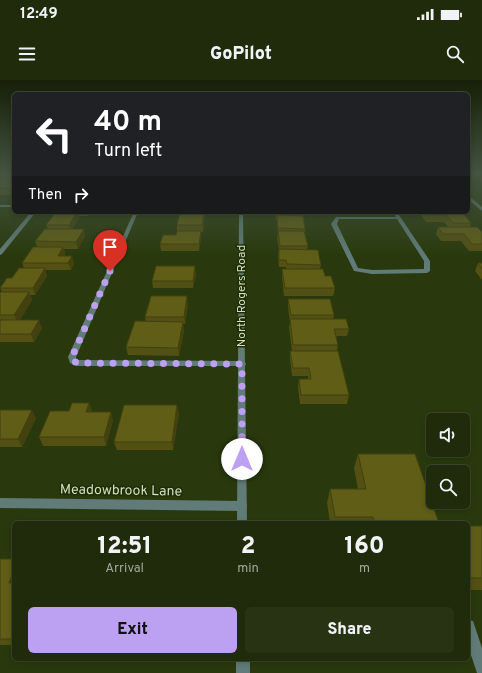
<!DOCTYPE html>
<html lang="en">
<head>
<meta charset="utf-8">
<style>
	body { margin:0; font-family:Overpass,sans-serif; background:#273313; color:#f1f3f6; height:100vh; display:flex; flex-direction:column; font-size:15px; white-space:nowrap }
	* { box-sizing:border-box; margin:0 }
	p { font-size:13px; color:#a1a79c }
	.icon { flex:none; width:22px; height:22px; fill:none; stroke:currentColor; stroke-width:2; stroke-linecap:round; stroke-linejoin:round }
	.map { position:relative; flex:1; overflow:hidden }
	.sheet { position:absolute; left:12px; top:441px; width:458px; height:140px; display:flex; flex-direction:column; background:#1f2b0a; border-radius:6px; box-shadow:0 2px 6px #0003,0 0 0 1px #3c472b }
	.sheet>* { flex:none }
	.guide { position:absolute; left:12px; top:12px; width:458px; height:122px; border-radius:6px; box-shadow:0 2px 6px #0003,0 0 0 1px #3c472b; background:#202124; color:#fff; overflow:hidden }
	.buttons { position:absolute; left:426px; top:333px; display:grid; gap:8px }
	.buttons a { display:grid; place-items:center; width:44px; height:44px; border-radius:6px; background:#1f2b0a; box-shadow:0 2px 6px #0003,0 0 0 1px #3c472b; font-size:20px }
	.pin { position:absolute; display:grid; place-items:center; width:34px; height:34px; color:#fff; margin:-41px -17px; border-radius:50% 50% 50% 0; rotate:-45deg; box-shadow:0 0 4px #0007 }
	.pin .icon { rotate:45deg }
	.me { position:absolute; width:44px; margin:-22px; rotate:0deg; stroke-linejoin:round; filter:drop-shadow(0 0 3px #0008) }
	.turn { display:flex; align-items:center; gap:14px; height:84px; padding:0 16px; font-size:18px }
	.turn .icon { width:52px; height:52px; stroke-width:2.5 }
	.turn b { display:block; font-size:28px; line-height:34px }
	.then { display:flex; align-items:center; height:38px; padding:0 16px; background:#0003; gap:8px; font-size:15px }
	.eta { display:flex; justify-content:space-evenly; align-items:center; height:68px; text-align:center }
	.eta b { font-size:24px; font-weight:800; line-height:28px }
	.primary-button { display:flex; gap:8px; margin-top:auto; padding:8px 16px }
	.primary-button a { flex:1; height:46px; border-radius:6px; background:#bca0f2; color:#111; font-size:16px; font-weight:800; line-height:46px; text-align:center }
	.primary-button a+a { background:#273313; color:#f1f3f6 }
	.status { display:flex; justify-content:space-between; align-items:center; height:28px; padding:0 20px; background:#1f2b0a; direction:ltr }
	.status svg { height:11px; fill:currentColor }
	header { display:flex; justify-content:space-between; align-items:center; height:52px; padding:0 16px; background:#1f2b0a; font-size:18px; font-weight:800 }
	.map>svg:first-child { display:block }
</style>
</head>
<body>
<div class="status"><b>12:49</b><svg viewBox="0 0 49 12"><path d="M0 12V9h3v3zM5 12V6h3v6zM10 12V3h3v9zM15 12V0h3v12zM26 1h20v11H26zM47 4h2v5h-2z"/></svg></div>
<header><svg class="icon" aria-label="menu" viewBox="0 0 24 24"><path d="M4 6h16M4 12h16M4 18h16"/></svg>GoPilot<svg class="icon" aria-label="search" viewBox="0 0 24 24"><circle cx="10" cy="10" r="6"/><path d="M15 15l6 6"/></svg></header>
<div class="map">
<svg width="482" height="593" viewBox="0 0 482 593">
	<rect width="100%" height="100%" fill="#29390d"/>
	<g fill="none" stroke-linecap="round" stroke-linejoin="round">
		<g fill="#617c78" fill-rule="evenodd">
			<path d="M134,132H138L76,277V280L242,281L245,282L246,284L245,286H77L70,283L68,277Z"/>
			<path d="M393,132H397L430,181V191L427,193L372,194L354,191L331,144L336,137H396ZM339,139H397L424,181V189L372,190L358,188L337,144Z"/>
			<path d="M468,540L473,541L482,568V593H477L468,566Z"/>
		</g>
		<g fill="#617c78" fill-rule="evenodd">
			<path d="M468,115L482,127V131L468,119Z"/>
			<rect x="0" y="125" width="14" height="2"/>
			<path d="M31,132H36L2,174L0,175V169Z"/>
			<path d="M0,418L242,421L246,423L247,426L246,429L242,431L0,428Z"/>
		</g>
		<g fill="#617c78" fill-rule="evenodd">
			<path d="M239,132H243L247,443H237Z"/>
			<rect x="236" y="579" width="14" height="14"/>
		</g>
	</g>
	<g fill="#525013">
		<rect x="0" y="94" width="14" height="21"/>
		<path d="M478,94H482V101L477,97Z"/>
		<path d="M56,132H90L88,136H78L79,138L72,149L85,156L78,169H64L65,174V176L74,183L71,190H45L47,196L35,215H30L32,220L20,240L42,248L34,262H0V212H2L0,207L24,188L22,183L37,167L35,161L48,149L46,145Z"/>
		<path d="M181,132H205L203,152H201V158L199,171H161L160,164L176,155L177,151V145Z"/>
		<path d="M275,132H302V136L305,149V153L308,166L307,170L321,185L320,189L325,196L335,208L333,216H284L282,196V189H286V187H279L278,176L279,169L277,158L278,153L277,140H276Z"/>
		<path d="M422,132H462L471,143L470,147L482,152V171H469L461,161H441L436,154L438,147H448L444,142H426L421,135Z"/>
		<path d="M478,183H482V200L475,191Z"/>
		<path d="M196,194L193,208H153L152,201Z"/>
		<path d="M288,219L334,235L333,239L349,249L347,256H336L338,265L337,271L349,315L347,324H300L298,307L299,299H308V296H292L290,279V271H292L289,247L290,242L288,227Z"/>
		<path d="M188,224L185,244H183L184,250L179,276L128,275L126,267L146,242L145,237Z"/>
		<path d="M89,323L92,331L91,332L113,340L106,366H43L39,357L69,331Z"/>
		<path d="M0,330L36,338L22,367H0Z"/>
		<path d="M179,333L173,370H117L114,362Z"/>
		<path d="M358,374L439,443H330L327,423L330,409H358L354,388Z"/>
		<rect x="468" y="446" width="14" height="64"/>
		<rect x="0" y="479" width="14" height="86"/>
	</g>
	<g fill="#42410f">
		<path d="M77,132L79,138L70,151L69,145Z"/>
		<path d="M87,132H90L88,136Z"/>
		<path d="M204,132V139L203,152L202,145Z"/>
		<path d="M84,149L85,156L78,169L76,162Z"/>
		<path d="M201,151V158L199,171V164Z"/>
		<path d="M63,167L65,174L60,183L58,176Z"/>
		<path d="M72,176L74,183L71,190L68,183Z"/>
		<path d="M195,186L196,194L193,208V201Z"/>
		<path d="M45,188L47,196L35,215L33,208Z"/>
		<path d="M29,212L32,220L18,243L14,235Z"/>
		<path d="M187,216L188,224L185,244L184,237Z"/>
		<path d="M39,240L42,248L34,262L31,254Z"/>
		<path d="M183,242L184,250L179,276L178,268Z"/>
		<path d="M89,323L92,331L89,340L86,332Z"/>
		<path d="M177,325L179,333L173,370L172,362Z"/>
		<path d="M32,330L36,338L22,367L18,359Z"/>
		<path d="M111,332L113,340L106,366L104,357Z"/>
		<path d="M14,490V508L9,503Z"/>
	</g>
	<g fill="#5f5d16" stroke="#42410f">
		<path d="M1,94H14V95H0Z"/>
		<path d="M0,97H14V109L0,108Z"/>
		<path d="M56,132H77L69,145H46Z"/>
		<path d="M180,132H204L202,145H177Z"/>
		<rect x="276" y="132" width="26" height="1"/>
		<path d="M426,132H462L471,143H453L446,135H428Z"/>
		<path d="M277,135L303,136L305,149L278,148Z"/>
		<path d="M438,147H477L482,152V164H472L464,154H443Z"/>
		<path d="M45,149H84L76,162L35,161Z"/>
		<path d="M177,151H201L199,164H160L163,155H176Z"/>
		<path d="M278,151H304L308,166H280Z"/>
		<path d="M33,167H63L58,176H72L68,183H22Z"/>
		<path d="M279,169L318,170L321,185L287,184L286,180H279Z"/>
		<path d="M478,183H482V189Z"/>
		<path d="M156,186H195L193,201H152Z"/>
		<path d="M19,188H45L33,208H0L7,198H12Z"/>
		<path d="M282,189H323L325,196H331L335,208H285Z"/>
		<path d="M0,212H29L14,235H0Z"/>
		<path d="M151,216H187L184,237H145Z"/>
		<path d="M288,219H330L334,235H291Z"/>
		<path d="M290,239H346L349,249H334L338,265H293Z"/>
		<path d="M0,240H39L31,254H0Z"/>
		<path d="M135,241L183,242L178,268L126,267Z"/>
		<path d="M290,271H338L349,315H301L299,299H311L309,288H293Z"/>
		<path d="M72,323H89L86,332H111L104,357H39L50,331H69Z"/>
		<path d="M124,325H177L172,362H114Z"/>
		<path d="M0,330H32L18,359H0Z"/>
		<path d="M358,374H415L439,443H374L373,437H335L330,409H366Z"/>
		<rect x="468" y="446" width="14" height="52"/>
		<path d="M0,479H14V490L9,503H14V559H0Z"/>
	</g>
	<linearGradient id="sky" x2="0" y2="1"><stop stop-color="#171f07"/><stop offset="0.53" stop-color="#435440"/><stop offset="1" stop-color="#435440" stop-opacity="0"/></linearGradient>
	<rect width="482" height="177" fill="url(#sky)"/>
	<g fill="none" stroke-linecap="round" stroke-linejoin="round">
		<path stroke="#bca0f2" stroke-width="7" stroke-dasharray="0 12.6" d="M110,191L72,277L73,281L78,283L242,284V379"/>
	</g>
	<g text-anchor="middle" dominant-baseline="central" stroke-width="3" stroke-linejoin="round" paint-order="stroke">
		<g font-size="12" fill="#d3dec6" stroke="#1f2e02">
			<text transform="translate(242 216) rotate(-90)">North Rogers Road</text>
		</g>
		<g font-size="14" fill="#d3dec6" stroke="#1f2e02">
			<text transform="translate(121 411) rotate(1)">Meadowbrook Lane</text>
		</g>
	</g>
</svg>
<div class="buttons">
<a><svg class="icon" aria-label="sound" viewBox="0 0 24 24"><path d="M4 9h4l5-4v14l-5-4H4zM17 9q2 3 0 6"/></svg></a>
<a><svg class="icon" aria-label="search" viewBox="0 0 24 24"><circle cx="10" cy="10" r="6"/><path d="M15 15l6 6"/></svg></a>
</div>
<div class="pin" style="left:110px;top:191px;background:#d93025"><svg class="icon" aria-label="arrive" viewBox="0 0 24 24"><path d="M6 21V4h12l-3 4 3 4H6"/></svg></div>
<svg class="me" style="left:242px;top:379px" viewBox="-20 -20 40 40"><circle r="19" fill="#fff"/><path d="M0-13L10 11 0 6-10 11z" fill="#bca0f2"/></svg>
<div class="guide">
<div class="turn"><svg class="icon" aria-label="left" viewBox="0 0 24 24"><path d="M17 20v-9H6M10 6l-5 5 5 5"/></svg><div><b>40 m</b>Turn left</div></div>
<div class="then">Then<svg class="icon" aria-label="right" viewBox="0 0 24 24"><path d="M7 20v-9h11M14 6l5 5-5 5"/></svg></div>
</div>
<section class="sheet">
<div class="eta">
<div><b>12:51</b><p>Arrival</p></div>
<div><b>2</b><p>min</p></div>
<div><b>160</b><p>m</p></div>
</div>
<div class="primary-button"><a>Exit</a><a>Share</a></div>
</section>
</div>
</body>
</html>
